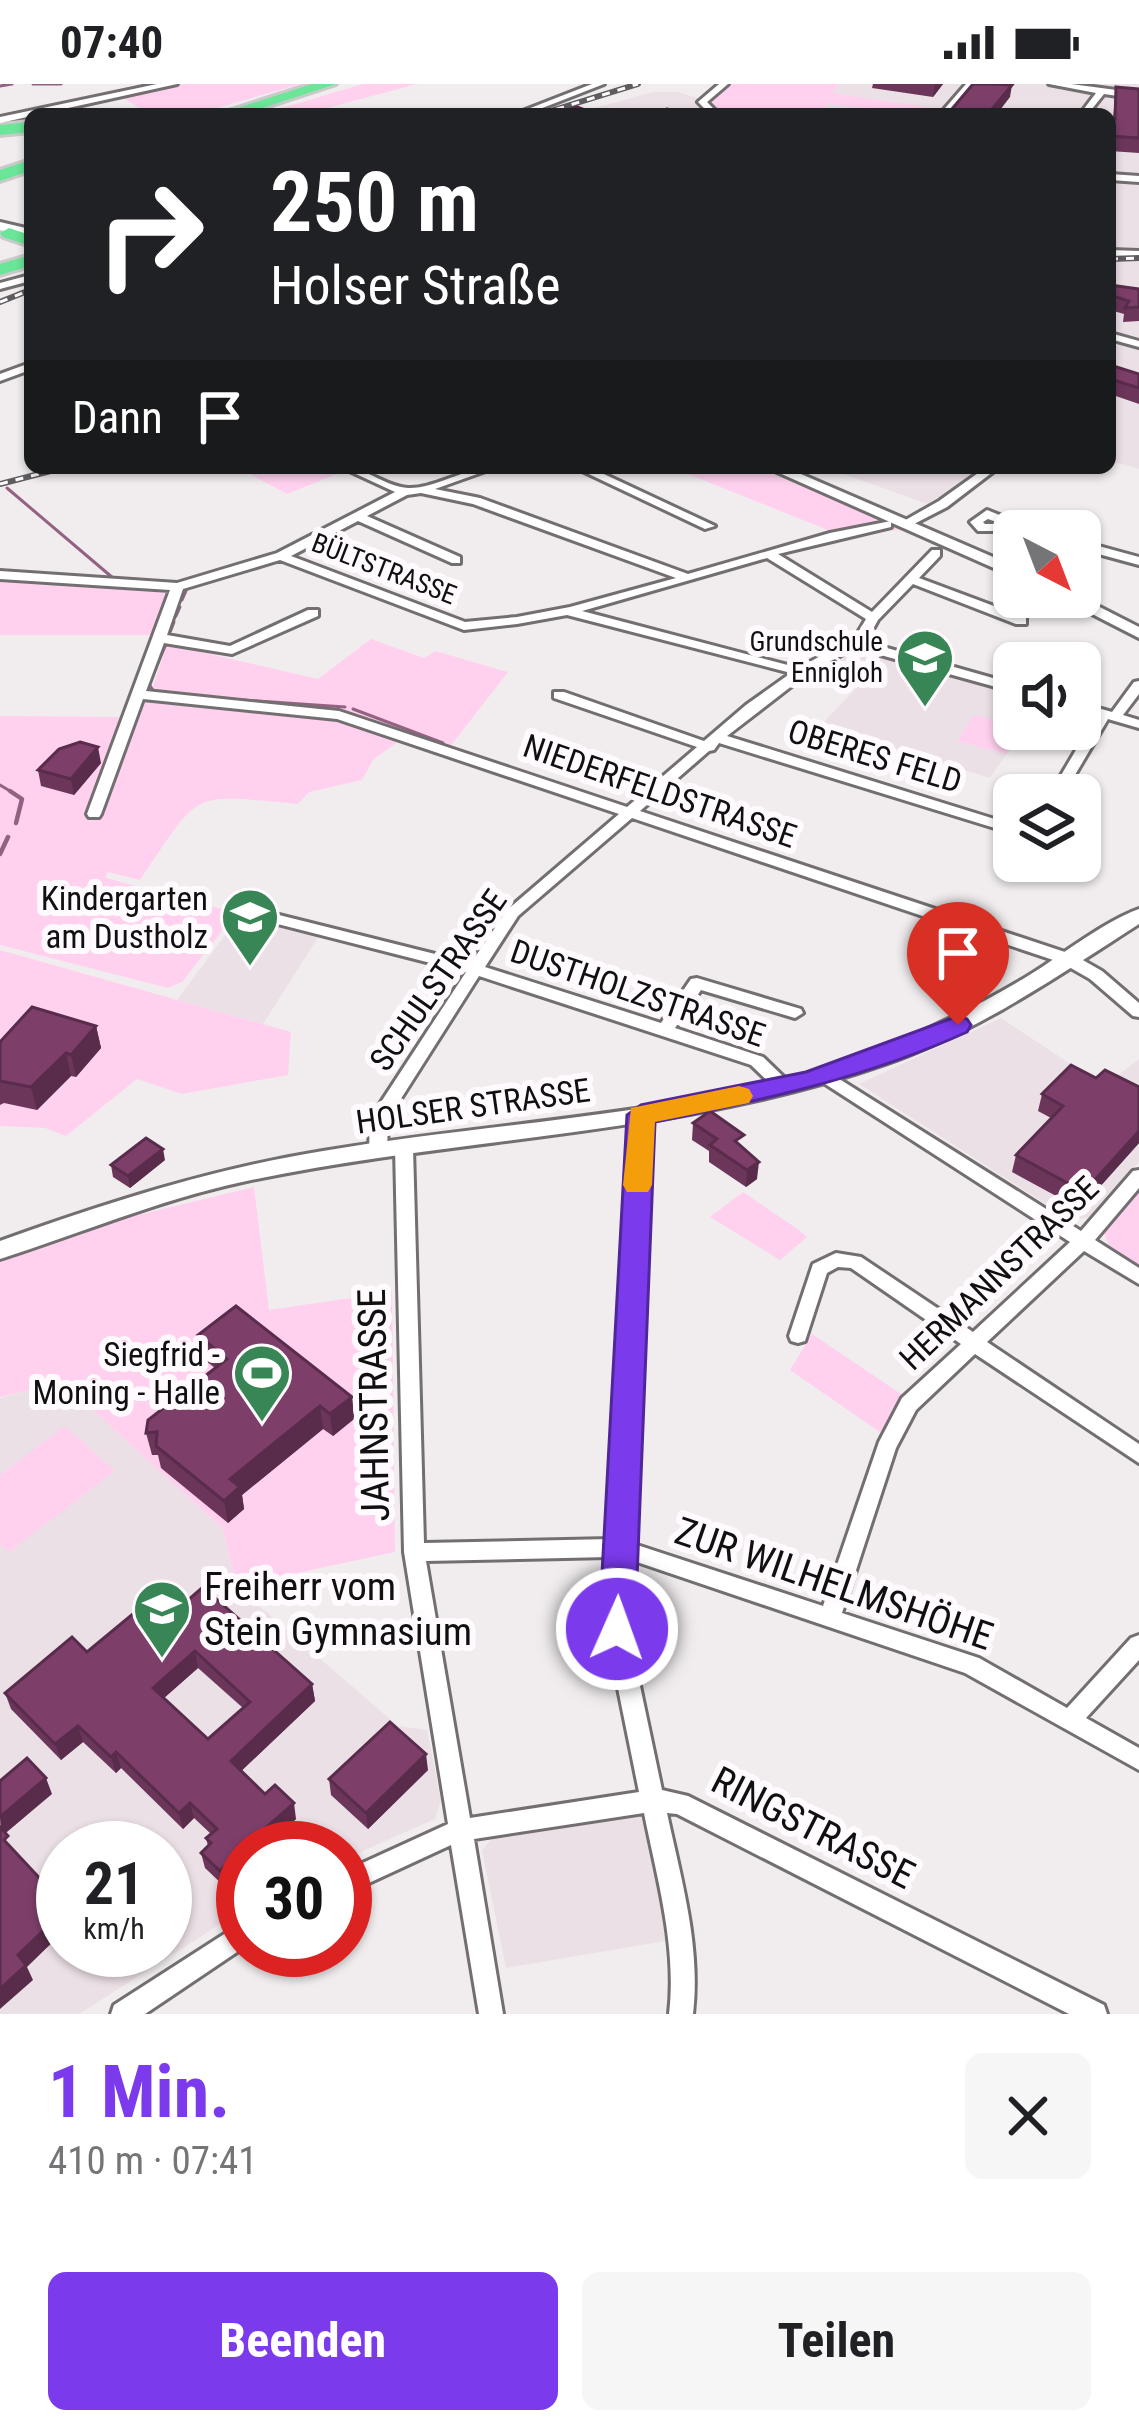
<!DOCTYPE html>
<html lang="de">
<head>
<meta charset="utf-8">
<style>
	body { margin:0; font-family:"Roboto Condensed",sans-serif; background:#f6f6f6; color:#202124; height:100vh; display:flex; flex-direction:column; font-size:45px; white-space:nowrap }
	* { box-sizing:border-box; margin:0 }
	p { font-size:39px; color:#757577 }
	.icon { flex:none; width:66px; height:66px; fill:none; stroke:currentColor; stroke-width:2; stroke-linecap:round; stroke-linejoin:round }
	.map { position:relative; height:1930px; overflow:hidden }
	.details { display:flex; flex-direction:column; background:#fff; flex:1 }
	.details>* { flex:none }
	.hud { position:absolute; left:24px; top:24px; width:1092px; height:366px; border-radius:18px; box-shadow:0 3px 9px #0004; background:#202124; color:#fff; overflow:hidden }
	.needle { width:78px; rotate:138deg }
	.tools { position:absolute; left:993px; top:426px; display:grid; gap:24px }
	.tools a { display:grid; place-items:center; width:108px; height:108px; border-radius:18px; background:#fff; box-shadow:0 3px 9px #0004; font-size:60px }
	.speed { position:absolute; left:36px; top:1737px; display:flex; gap:24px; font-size:60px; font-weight:700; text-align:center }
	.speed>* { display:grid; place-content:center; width:156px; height:156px; border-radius:50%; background:#fff; box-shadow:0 3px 9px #0004; line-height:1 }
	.speed small { font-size:30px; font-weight:400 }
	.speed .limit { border:18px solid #d22; background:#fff; color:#111 }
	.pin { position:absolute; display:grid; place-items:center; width:102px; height:102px; color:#fff; margin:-123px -51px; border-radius:50% 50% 50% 0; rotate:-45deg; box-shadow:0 0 12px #0007 }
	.pin .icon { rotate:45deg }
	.me { position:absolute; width:132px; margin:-66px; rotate:2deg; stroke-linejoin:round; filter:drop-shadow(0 0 9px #0008) }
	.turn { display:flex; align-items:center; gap:42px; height:252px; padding:0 48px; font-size:54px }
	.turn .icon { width:156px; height:156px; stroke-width:2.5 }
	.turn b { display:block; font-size:84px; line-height:102px }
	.then { display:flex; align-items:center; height:114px; padding:0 48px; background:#0003; gap:24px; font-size:45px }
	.round { display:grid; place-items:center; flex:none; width:126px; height:126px; border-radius:18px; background:#f6f6f6 }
	.headline { display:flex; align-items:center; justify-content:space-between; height:204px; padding:0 48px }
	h1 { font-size:72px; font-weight:700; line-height:90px; color:#7c3aed }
	.button { display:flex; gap:24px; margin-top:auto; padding:24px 48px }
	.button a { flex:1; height:138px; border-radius:18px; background:#7c3aed; color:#fff; font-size:48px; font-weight:700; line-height:138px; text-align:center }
	.button a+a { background:#f6f6f6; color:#202124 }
	.status { display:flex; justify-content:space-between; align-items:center; height:84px; padding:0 60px; background:#fff; direction:ltr }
	.status svg { height:33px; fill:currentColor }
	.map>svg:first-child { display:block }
</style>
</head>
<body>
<div class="status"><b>07:40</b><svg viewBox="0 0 49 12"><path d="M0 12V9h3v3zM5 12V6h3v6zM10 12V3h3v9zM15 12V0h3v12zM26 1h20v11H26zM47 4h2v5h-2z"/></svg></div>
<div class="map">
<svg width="1139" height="1930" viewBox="0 0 1139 1930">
	<rect width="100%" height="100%" fill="#f1edef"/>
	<g fill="#ece0e7" fill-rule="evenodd">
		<path d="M728,0H1139V385L1110,377V30H573L653,8H678L707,17Z"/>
		<path d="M827,384H986L927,420Z"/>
		<path d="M858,566L1014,609V645H1024L990,694L821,641L859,601L817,587Z"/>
		<path d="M248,832L319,852L263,940L177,916L231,843Z"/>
		<path d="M1001,934L1104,1002L1139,975V1078L1089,1134L1069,1135L859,1000Z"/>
		<path d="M63,1298L223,1445L236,1502L398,1642L427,1646L441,1716L435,1735L345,1775V1764H243V1823L208,1848L79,1930H0V1314ZM63,1764H165V1866H63Z"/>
		<path d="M642,1725L671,1856L506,1884L482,1767L492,1754Z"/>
	</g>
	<g fill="#ffd1ee">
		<path d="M174,0H301L202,28L136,30L143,26L123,14Z"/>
		<path d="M363,0H417L305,30H262Z"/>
		<path d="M728,0H839L832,9L933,24L926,30L828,20L817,30H719L707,18Z"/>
		<path d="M239,384H343L347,386L287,410Z"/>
		<path d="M673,384H759L909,446L833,448Z"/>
		<path d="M0,496L171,509L156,551H0Z"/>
		<path d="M371,555L424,574L435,567L508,588L449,664L330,627L152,605L167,560L318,595Z"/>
		<path d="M150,615L319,631L403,654L373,676L362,696L309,708L298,720C188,710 202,705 140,796L107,788L106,794L236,829L182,898L168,904L0,861V632L122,633L112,656L127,658L143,619Z"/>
		<path d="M974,631L1014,641V645H1023L1006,670L957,657Z"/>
		<path d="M0,866L291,948L288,991L182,1010L137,995L66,1052L45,1044L0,1042Z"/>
		<path d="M254,1103L269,1226L392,1208L395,1468L236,1502L223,1445L63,1299L0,1313V1174L63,1149Z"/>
		<path d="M1139,1107V1185L1109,1162L1104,1149Z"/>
		<path d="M743,1108L799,1146L807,1153L780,1176L710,1133Z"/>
		<path d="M812,1250L907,1314L884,1351L790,1286Z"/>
		<path d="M65,1342L115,1387L9,1468L0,1460V1391Z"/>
	</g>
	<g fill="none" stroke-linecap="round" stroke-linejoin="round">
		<g stroke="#936282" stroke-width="3">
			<path d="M33,0H61"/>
			<path d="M0,2L12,0"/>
			<path d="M7,404L113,494L140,497"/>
			<path d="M182,516L186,507"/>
			<path d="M176,532L180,523"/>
			<path d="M169,551L174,538"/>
			<path d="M154,608L149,600L166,560"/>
			<path d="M213,614L345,623"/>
			<path d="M353,625L443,659"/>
			<path d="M0,701L15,710"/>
		</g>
		<g stroke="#936282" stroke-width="4.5">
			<path d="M10,707L22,715L16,739"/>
			<path d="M0,770L8,753"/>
		</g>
		<defs>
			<g id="street">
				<path d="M592,0H604L527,30H515Z"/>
				<path d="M719,0H728L707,18L719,30H710L698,18Z"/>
				<path d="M966,0H975L949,30H940Z"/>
				<path d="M1049,0H1071L1139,9V15L1104,10L1088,30H1080L1096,9Z"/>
				<path d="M1110,90L1139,92V98L1110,96Z"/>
				<path d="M1110,166L1139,167V173L1110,172Z"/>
				<path d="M30,191V197L0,205V199Z"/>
				<path d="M1110,249L1139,257V263L1110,255Z"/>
				<path d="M30,279V286L0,297V290Z"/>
				<path d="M343,384C368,384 386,403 408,404C434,405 463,384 494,384L435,405L480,414L688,490L830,449L891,437V443L778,470L872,528L932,466H940V472L919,494L1026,534V540H1016L913,500L878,536L868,554L887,564L1014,600V608L877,570L861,560L806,591L727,652L1014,741V750L719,659L714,666L709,667L640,727L1074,871L1102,887L1139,919V933L1133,932L1090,895L1062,879L632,734L518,832L485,883L661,939L691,895L697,894L801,925L803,929L795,934L701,906L675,944L763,973L790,999L792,1003L790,1007H778L751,981L479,892L388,1035L387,1068L384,1072H372L369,1068L370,1035L466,888L250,833L247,830L250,827L255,825L471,879L507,826L619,730L337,635L143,615L101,730L99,733H89L87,730L170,506L0,495V487L177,499L277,469L395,408ZM421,409L473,420L676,494L570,523L517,533L465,538L291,472L358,437L452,479H460V473L367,432L407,411ZM767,474L866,535L856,552L799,584L582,527ZM280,476L464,546L517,540L567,531L791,589L746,621L704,657L564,608H554V614L697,663L627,723L339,627L146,607L164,559L232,570L318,532V526H308L230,562L167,551L183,505Z"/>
				<path d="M576,384H591L715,442L705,445Z"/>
				<path d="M985,384H998L947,423L912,441L902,438L939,417Z"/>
				<path d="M987,426L1032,444L1034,447H978L970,438ZM988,435L1002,440H985L983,438Z"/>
				<path d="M1080,457L1139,473V481L1080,465Z"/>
				<path d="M1139,597V610L1123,631L1139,636V644L1108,635L1072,696H1062L1060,693L1096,632L1080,627V619L1112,628L1134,598Z"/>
				<path d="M825,986L1081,1147L1133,1087L1139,1086V1104L1095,1156L1139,1184V1200L1084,1167L987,1258L1139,1360V1379L975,1270L916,1326L896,1364L842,1529L979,1574L1067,1624L1131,1554L1139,1551V1576L1086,1634L1139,1664V1686L965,1589L631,1476L628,1545L662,1706L688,1712L1104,1921L1107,1930H1069L677,1730L667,1729C681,1795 701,1862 693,1930H669C677,1862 657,1795 644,1729L474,1755L503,1930H479L451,1761L345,1810V1787L448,1740L404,1468L395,1064L398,1060H410L413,1064L424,1459L611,1455L632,1031L641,1025L650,1031L631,1459L823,1522L879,1358L902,1314L961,1260L851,1184L838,1183L827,1189L805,1257L798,1259L791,1257L789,1252L813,1180L836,1169L861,1173L973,1248L1070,1158L819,996L817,992L819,988ZM610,1473L606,1545L639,1708L470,1734L426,1477Z"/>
				<path d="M243,1838V1864L145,1930H111L114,1921Z"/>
			</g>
			<g id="secondary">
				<path d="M157,0H177L0,39V33Z"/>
				<path d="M0,138L30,145V153L0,146Z"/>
				<path d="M768,384H787L1014,482V493Z"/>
				<path d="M1059,513H1080L1139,543V554Z"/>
				<path d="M1139,825V840C1058,892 977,948 885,980C678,1053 456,1052 242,1098C159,1116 81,1149 0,1175V1157C106,1119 212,1085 323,1067C481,1040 643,1034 798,992C878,970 952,937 1023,895C1057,875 1104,837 1139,825Z"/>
			</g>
			<g id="highway">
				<path d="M312,0H336L244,30H219Z"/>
				<path d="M30,38V48L0,51V41Z"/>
				<path d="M30,76V87L0,97V86Z"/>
				<path d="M9,144L30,151V162L3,153L0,149Z"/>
				<path d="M30,171V182L0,191V180Z"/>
			</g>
		</defs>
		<use href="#street" stroke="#736f71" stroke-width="6"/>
		<use href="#secondary" stroke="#736f71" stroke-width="6"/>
		<use href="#highway" stroke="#cbcacb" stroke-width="6"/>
		<use href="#street" fill="#fff" fill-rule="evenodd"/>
		<use href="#secondary" fill="#fff" fill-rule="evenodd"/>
		<use href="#highway" fill="#6be598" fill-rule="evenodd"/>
		<defs>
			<g id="rail">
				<path d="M541,30L638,0"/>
				<path d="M1110,175L1139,174"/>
				<path d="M0,218L30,206"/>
				<path d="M0,400L62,384"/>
			</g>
		</defs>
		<use href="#rail" stroke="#5e5c5e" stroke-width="6"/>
		<use href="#rail" stroke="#fffafd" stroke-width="3" stroke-dasharray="8" stroke-linecap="butt"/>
	</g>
	<g fill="#6c365b" fill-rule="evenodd">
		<path d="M873,0H943L933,13L872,4Z"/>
		<path d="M1116,3L1139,5V69L1110,67V34L1113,35Z"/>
		<path d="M1110,201L1139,205V237L1123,238L1124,230L1110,226Z"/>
		<path d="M1110,281L1139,290V320L1110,310Z"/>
		<path d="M101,679L74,711L41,702L38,686Z"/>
		<path d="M96,942L101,964L76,993L71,992L37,1026L4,1019L0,1021V958Z"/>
		<path d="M1096,994L1139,1003V1059L1080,1125L1012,1088L1016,1071L1051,1034L1038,1027L1042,1010Z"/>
		<path d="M693,1039L743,1064L757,1095L746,1103L709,1078V1067L692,1056Z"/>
		<path d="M165,1076L130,1104L113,1093L111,1081Z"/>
		<path d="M198,1251L352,1313L354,1335L333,1352L323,1345L242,1411L244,1425L228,1439L161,1384L158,1371H152L146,1349L215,1284L202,1274Z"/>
		<path d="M187,1517L312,1600L315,1617L241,1687L265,1710L296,1735L265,1764H243V1785L224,1802L205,1784L201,1769L208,1762L206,1754L211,1750L194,1734L183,1745L121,1684L116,1689L83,1658L61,1676L11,1625L5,1609ZM198,1584L243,1624L208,1655L164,1614Z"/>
		<path d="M428,1686L368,1745L331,1711L329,1695Z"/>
	</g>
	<g fill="#582c4a">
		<path d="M935,0H943L933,13Z"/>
		<path d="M1012,1L1010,13L997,30H988Z"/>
		<path d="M98,663L101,679L74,711L71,695Z"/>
		<path d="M96,942L101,964L76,993L71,971Z"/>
		<path d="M66,969L71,992L37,1026L31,1003Z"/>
		<path d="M1139,1047V1059L1080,1125L1084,1108Z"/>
		<path d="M163,1065L165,1076L130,1104L128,1092Z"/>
		<path d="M759,1078L757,1095L746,1103L747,1086Z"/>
		<path d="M352,1313L354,1335L333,1352L330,1330Z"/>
		<path d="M320,1322L323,1345L242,1411L244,1425L228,1439L224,1417L230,1395Z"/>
		<path d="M195,1567L198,1584L157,1620L153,1604Z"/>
		<path d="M312,1600L315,1617L235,1693L231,1677Z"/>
		<path d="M78,1642L83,1658L61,1676L55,1660Z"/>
		<path d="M116,1668L121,1684L116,1689L111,1673Z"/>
		<path d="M426,1670L428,1686L368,1745L366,1729Z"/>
		<path d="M46,1694L52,1710L1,1753L0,1733Z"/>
		<path d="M190,1719L194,1734L183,1745L179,1729Z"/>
		<path d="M294,1719L296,1735L265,1764H245Z"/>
		<path d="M243,1766V1785L224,1802L220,1787Z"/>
		<path d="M63,1828V1848L27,1883L33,1896L0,1925V1905L18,1871Z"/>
	</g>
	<g fill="#7d3f6a" stroke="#582c4a" stroke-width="3" fill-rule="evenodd">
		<path d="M973,0H990L1012,1L988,30L952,25Z"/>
		<path d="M1116,3L1139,5V54L1110,52V34L1115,35Z"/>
		<path d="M577,23L595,30H553Z"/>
		<path d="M667,25L680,30H650Z"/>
		<path d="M1110,201L1139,205V223L1125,224L1129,217L1110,211Z"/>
		<path d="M1110,281L1139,290V304L1110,295Z"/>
		<path d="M80,658L98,663L71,695L38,686L59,665Z"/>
		<path d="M32,923L96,942L71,971L66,969L31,1003L0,997V958Z"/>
		<path d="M1071,981L1096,994L1105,986L1139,1003V1047L1084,1108L1016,1071L1063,1022L1042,1010Z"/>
		<path d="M710,1027L744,1051L735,1057L759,1078L747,1086L710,1061L717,1055L693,1039Z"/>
		<path d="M146,1054L163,1065L128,1092L111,1081Z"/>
		<path d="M236,1222L352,1313L330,1330L320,1322L230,1395L240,1403L224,1417L156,1362L157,1348L146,1349L148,1336L227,1275L198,1251Z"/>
		<path d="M203,1503L312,1600L231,1677L265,1710L275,1701L294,1719L243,1764L220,1787L201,1769L211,1759L206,1754L217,1745L190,1719L179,1729L116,1668L111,1673L78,1642L55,1660L5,1609L72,1553L87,1568L134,1529L143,1538L178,1509L187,1517ZM195,1567L250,1618L208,1655L153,1604Z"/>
		<path d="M390,1638L426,1670L366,1729L329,1695Z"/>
		<path d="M27,1674L46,1694L0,1733V1697Z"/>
		<path d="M0,1743L8,1752L4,1756L46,1801L63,1786V1828L18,1871L26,1881L0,1905Z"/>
	</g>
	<path fill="#7c3aed" stroke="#51269a" stroke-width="3" d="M958,932L967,935L971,941L967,948C866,994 763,1016 655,1038L635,1545L630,1556L617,1560L605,1556L599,1545L627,1031L641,1021L806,988Z"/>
	<path fill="#f59e0b" d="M739,1002L749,1005L753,1012L749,1019L655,1038L652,1101L648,1108H627L623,1101L631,1024Z"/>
	<defs>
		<symbol id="school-pin" viewBox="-11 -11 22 30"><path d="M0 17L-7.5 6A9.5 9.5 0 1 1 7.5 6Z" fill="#388656" stroke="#fffafd"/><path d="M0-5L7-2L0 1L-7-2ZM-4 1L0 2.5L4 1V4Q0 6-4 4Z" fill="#fff"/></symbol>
		<symbol id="stadium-pin" viewBox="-11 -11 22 30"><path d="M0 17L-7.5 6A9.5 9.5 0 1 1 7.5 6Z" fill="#388656" stroke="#fffafd"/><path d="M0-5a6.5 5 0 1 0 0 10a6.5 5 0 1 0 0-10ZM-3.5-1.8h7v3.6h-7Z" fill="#fff"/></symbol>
	</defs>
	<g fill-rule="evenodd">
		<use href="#school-pin" x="892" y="541" width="66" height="90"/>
		<use href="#school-pin" x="217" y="800" width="66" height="90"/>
		<use href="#stadium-pin" x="229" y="1256" width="66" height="90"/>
		<use href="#school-pin" x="129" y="1492" width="66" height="90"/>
	</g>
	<g text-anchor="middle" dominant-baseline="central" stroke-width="12" stroke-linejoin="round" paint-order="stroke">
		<g font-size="27" fill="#111011" stroke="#fffafd">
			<text transform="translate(384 485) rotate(21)">BÜLTSTRASSE</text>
		</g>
		<g font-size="27" fill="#111011" stroke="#fffafd" text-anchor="end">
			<text x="883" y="558">Grundschule<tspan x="883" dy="31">Ennigloh</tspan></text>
		</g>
		<g font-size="33" fill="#111011" stroke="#fffafd">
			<text transform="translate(875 672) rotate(17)">OBERES FELD</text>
			<text transform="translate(660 707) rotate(19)">NIEDERFELDSTRASSE</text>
			<text transform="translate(438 896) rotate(-55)">SCHULSTRASSE</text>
			<text transform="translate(638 909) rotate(19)">DUSTHOLZSTRASSE</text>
			<text transform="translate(473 1022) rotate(-8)">HOLSER STRASSE</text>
			<text transform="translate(999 1189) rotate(-44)">HERMANNSTRASSE</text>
		</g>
		<g font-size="33" fill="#111011" stroke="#fffafd" text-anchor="end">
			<text x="208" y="814">Kindergarten<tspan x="208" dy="38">am Dustholz</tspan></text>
			<text x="220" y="1270">Siegfrid -<tspan x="220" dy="38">Moning - Halle</tspan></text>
		</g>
		<g font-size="39" fill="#111011" stroke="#fffafd">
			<text transform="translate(374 1321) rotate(-91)">JAHNSTRASSE</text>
			<text transform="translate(834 1500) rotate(19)">ZUR WILHELMSHÖHE</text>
			<text transform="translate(813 1744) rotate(27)">RINGSTRASSE</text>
		</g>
		<g font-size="39" fill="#111011" stroke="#fffafd" text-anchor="start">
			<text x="204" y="1503">Freiherr vom<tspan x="204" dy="45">Stein Gymnasium</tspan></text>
		</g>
	</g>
</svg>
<div class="tools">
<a><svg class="needle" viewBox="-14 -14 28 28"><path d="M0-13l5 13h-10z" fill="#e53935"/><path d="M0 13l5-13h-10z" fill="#757577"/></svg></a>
<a><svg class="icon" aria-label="sound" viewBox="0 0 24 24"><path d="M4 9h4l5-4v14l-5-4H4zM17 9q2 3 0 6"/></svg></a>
<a><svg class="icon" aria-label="layers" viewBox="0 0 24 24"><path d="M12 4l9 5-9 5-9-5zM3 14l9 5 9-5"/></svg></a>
</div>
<div class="speed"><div>21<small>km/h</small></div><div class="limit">30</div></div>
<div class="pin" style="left:958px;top:941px;background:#d93025"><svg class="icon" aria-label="arrive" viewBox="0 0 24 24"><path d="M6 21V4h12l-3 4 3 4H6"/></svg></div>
<svg class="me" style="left:617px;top:1545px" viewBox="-20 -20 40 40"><circle r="17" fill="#7c3aed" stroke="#fff" stroke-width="3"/><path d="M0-11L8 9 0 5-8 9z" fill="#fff"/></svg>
<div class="hud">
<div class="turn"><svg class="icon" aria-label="right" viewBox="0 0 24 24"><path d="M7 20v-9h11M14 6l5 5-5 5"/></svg><div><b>250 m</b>Holser Straße</div></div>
<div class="then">Dann<svg class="icon" aria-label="arrive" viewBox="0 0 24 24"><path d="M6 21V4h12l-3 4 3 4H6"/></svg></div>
</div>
</div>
<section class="details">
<div class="headline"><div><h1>1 Min.</h1><p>410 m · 07:41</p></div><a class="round"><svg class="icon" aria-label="close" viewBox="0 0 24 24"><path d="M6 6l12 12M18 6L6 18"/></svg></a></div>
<div class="button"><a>Beenden</a><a>Teilen</a></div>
</section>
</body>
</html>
